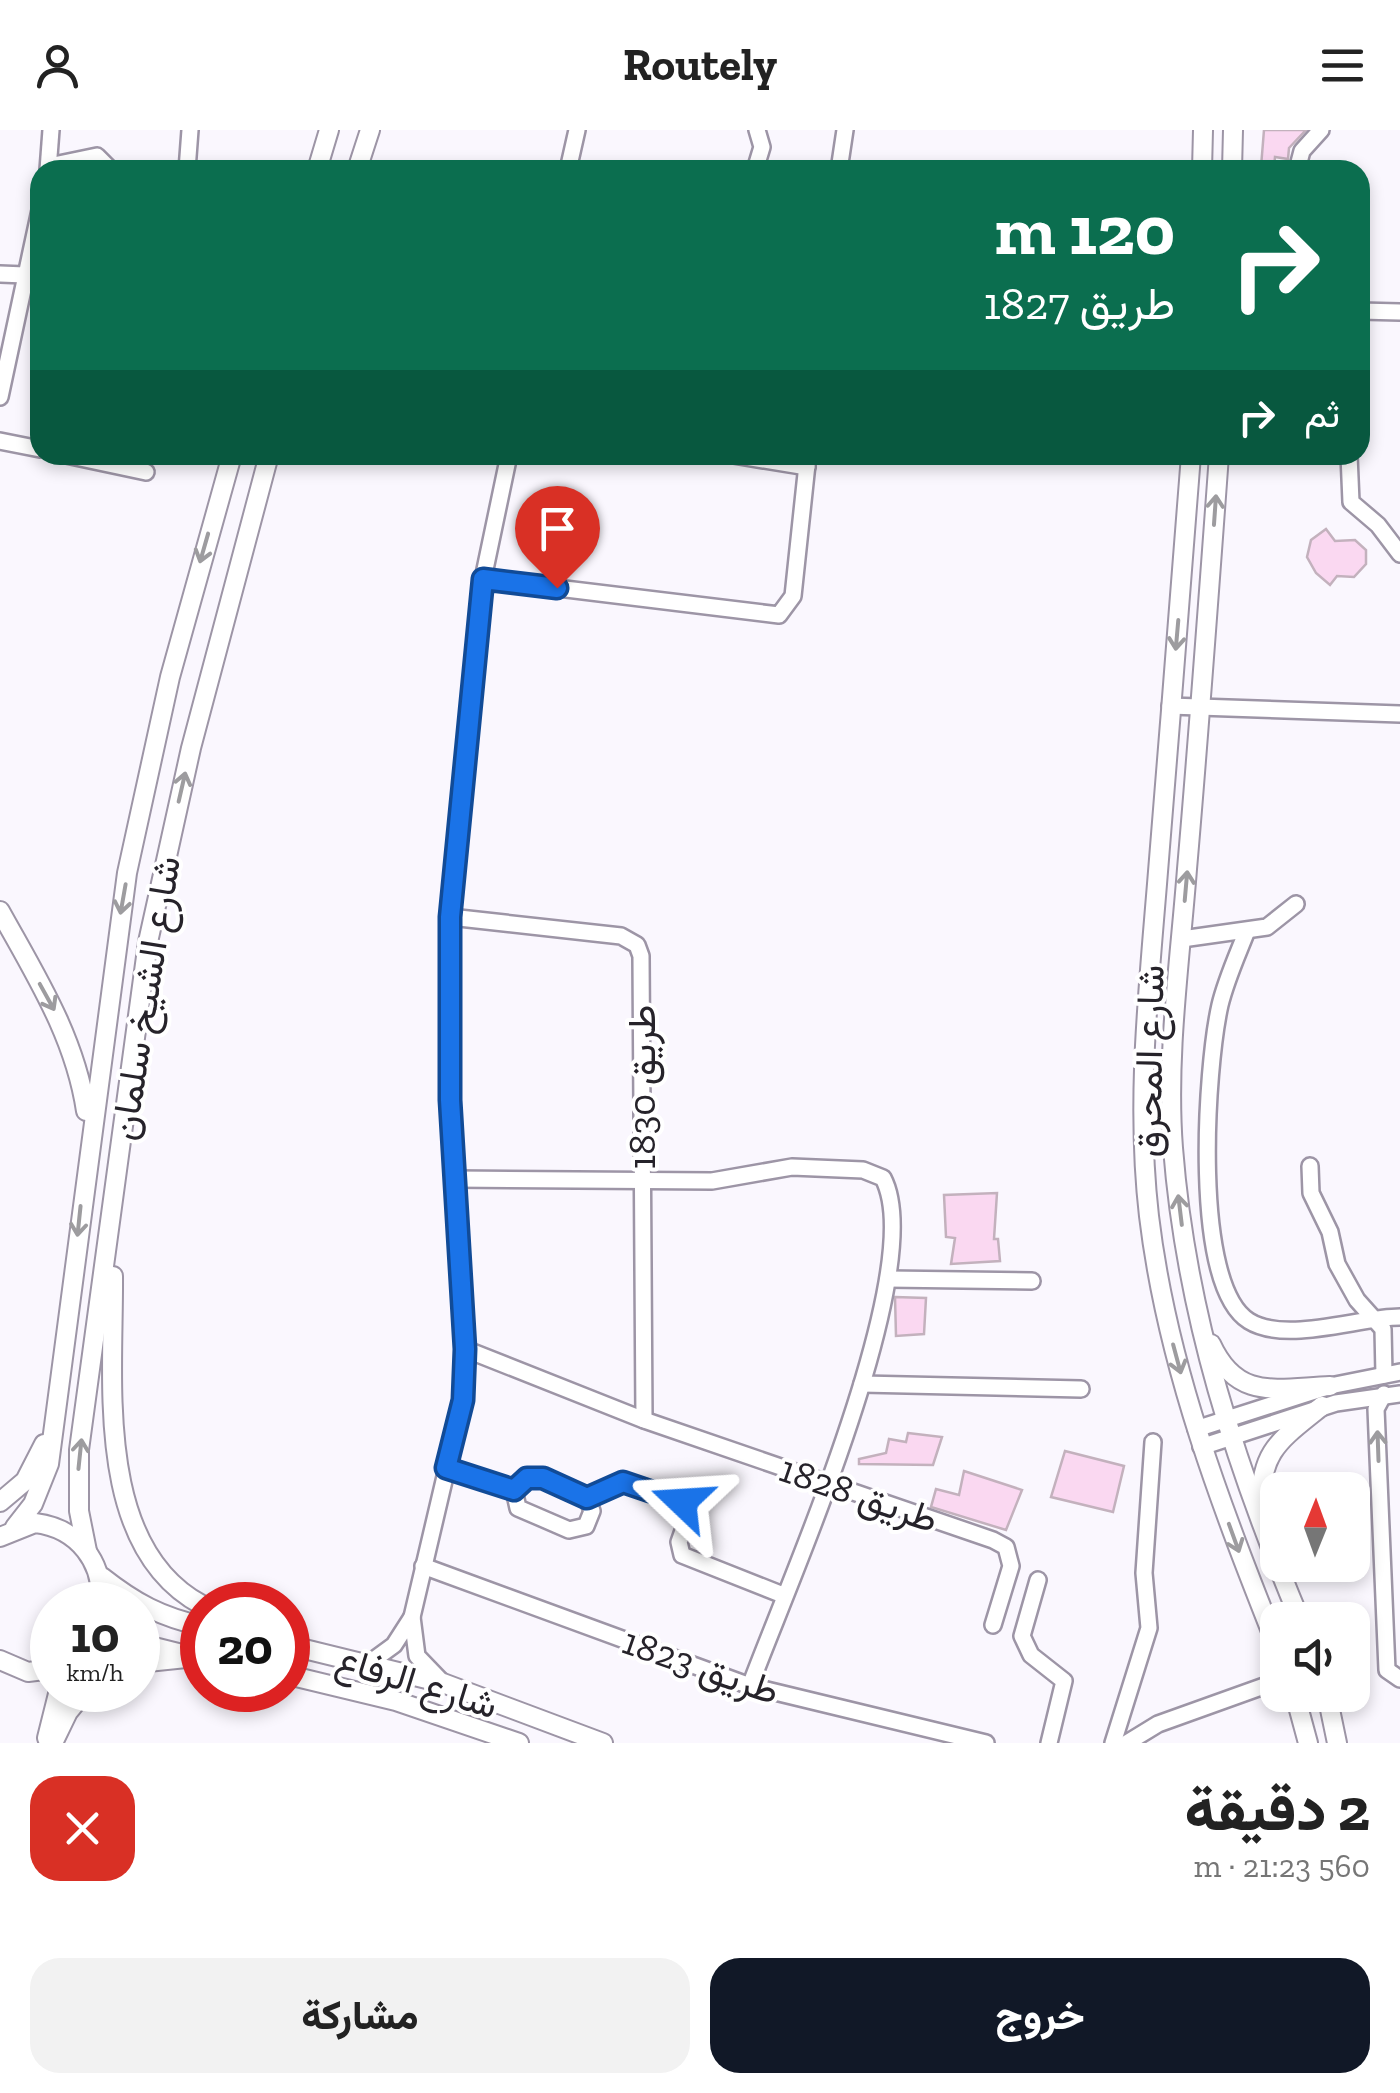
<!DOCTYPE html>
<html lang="ar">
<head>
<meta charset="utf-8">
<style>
	body { margin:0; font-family:"Zilla Slab",Vazirmatn,serif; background:#f2f2f2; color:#222; direction:rtl; height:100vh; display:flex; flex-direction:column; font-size:38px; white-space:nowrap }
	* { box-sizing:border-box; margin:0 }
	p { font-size:32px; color:#767676 }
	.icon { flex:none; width:55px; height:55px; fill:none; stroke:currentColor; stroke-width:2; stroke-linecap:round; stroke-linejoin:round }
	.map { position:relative; height:1613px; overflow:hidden; direction:ltr }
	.side { display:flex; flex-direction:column; background:#fff; flex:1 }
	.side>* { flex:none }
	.guide { position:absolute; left:30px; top:30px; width:1340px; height:305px; border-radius:30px; box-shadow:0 5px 15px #0003; direction:rtl; background:#0b6e4f; color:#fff; overflow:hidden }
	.needle { width:65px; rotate:1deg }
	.controls { position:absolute; left:1260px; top:1342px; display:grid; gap:20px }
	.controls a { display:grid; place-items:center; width:110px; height:110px; border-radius:20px; background:#fff; box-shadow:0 5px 15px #0003; font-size:50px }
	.speed { position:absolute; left:30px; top:1452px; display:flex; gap:20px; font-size:50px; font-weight:700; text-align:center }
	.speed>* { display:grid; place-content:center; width:130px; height:130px; border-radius:50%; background:#fff; box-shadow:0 5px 15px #0003; line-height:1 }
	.speed small { font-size:25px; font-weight:400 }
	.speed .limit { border:15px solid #d22; background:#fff; color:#111 }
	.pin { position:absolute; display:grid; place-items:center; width:85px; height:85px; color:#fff; margin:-102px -42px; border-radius:50% 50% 50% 0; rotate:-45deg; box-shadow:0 0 10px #0007 }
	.pin .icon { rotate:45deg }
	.me { position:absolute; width:110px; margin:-55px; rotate:290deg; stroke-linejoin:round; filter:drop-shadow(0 0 8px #0008) }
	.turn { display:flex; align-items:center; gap:35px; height:210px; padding:0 30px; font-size:45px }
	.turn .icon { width:130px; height:130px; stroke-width:2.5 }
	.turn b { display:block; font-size:70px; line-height:85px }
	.then { display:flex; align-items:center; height:95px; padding:0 30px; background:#0003; gap:20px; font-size:38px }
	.round { display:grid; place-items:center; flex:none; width:105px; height:105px; border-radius:30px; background:#f2f2f2 }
	.summary { display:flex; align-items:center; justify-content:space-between; height:170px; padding:0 30px }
	h1 { font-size:60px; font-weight:800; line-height:75px }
	.button { display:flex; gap:20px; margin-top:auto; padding:20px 30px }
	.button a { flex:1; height:115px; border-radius:30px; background:#111827; color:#fff; font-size:40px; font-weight:800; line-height:115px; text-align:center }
	.button a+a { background:#f2f2f2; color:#222 }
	header { display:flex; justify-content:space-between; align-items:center; height:130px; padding:0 30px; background:#fff; font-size:45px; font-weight:800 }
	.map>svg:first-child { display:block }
</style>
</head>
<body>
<header><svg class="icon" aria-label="menu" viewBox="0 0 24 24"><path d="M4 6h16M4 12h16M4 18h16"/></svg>Routely<svg class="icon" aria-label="person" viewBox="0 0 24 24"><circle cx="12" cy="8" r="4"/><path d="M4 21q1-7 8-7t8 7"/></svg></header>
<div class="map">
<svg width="1400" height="1613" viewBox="0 0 1400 1613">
	<rect width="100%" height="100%" fill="#faf7fe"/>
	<g fill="#fad8f1" stroke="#c3b1bd" stroke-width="2.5">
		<path d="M1264,0H1306L1289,18L1288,29L1275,27L1274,38L1261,37Z"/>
		<path d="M1326,399L1335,411L1355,410L1366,420V434L1354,447L1337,446L1330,455L1316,443L1307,427L1311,410Z"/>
		<path d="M997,1063L994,1109H998L1000,1131L951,1134L955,1108L946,1107L944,1065Z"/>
		<path d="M895,1167L926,1168L924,1204L896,1206Z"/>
		<path d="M908,1303L942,1307L933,1335L859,1334V1329L886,1323L889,1309L906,1312Z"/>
		<path d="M1065,1321L1124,1336L1113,1382L1051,1367Z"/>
		<path d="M964,1341L1022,1360L1006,1400L931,1377L936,1359L959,1365Z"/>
	</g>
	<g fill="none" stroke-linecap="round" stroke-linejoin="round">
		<defs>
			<g id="minor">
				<path d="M49,36L97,26L111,40"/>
				<path d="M48,40L51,0"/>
				<path d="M187,40L190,0"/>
				<path d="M568,40L577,0"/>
				<path d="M755,40L762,17L757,0"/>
				<path d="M839,40L845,0"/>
				<path d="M1297,40L1302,21L1321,0"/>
				<path d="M0,144L25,145"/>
				<path d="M1360,181L1400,182"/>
				<path d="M0,267L40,80"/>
				<path d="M0,311L40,319"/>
				<path d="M66,325L146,342"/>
				<path d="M733,325L807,337"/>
				<path d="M1349,325L1351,372L1378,395L1400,424"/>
				<path d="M483,449L779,485L793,466L808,325"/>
				<path d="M1170,576L1400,584"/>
				<path d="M450,787L621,806L637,815L641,826L644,1290"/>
				<path d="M1246,803C1237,826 1226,850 1220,875C1206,937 1191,1155 1249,1191C1286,1214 1359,1187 1400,1187"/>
				<path d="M1182,809L1267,797L1296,774"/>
				<path d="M1310,1036L1311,1063L1330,1102L1337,1134L1357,1170L1383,1199L1384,1245"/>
				<path d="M455,1049L712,1051L792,1037L863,1040L883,1048C930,1137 786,1458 750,1556"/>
				<path d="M888,1149L1032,1151"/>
				<path d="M465,1219L644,1290L993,1410L1006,1417L1011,1436L993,1495"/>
				<path d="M862,1254L1081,1259"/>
				<path d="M1384,1264L1376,1279L1387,1540L1400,1549"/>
				<path d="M1196,1299L1330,1256L1400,1242"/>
				<path d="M1201,1317L1336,1273L1400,1264"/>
				<path d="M446,1338L514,1360"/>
				<path d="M535,1347L587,1368L592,1381L586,1396L569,1400L518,1378L514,1360L520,1352Z"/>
				<path d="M587,1368L623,1353L682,1372L689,1384L679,1412L682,1425L783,1465"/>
				<path d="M423,1436L750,1556L986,1613"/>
				<path d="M1038,1450L1022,1506L1031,1525L1064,1551L1049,1613"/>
				<path d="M412,1487L463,1270L465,1219L450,969V787L483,449L509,325"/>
				<path d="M368,1534L394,1515L412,1487L417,1526L443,1553"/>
				<path d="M1113,1613L1149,1498L1144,1443L1153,1312"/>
				<path d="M1127,1613L1158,1594L1278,1551"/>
			</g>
			<g id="major">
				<path d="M317,40L329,0"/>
				<path d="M357,40L370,0"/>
				<path d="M1202,40L1203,0"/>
				<path d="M1232,40L1233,0"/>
				<path d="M1191,325C1181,468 1168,611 1157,754C1148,865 1136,975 1149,1086C1167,1237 1222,1378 1278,1519"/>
				<path d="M1219,325C1209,463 1199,601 1187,739C1180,831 1166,926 1173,1018C1186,1185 1236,1337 1300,1490"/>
				<path d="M0,781C36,846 75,907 86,981"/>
				<path d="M113,1146C114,1249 93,1417 202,1475"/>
				<path d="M1211,1214C1237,1271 1276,1258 1330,1256"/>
				<path d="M0,1372L25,1351L44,1314"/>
				<path d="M1261,1379C1259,1321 1280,1310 1322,1276"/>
				<path d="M15,1397L33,1374L49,1334L127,743L170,547L232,325"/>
				<path d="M0,1407L35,1393C78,1398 105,1433 100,1475"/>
				<path d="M87,1421L79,1381V1320L148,812L191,618L269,325"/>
				<path d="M102,1447C135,1473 161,1487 202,1496"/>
				<path d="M138,1513L202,1529"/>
				<path d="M288,1515L443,1553L603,1613"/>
				<path d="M0,1530L28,1542L52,1539"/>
				<path d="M138,1533L186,1528"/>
				<path d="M288,1545L396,1571L519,1613"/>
				<path d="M1295,1565L1308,1613"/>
				<path d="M1327,1565L1337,1613"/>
				<path d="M47,1608L59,1560"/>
				<path d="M53,1613L68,1582L86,1560"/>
			</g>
		</defs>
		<use href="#minor" stroke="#9d95a6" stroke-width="20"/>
		<use href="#major" stroke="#9d95a6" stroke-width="22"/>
		<use href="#minor" stroke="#fff" stroke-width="15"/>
		<use href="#major" stroke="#fff" stroke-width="18"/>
	</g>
	<defs><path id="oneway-shaft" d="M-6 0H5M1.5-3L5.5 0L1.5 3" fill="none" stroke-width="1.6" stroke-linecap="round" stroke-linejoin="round" transform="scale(2.5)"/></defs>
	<g stroke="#9d9c9f">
		<use href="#oneway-shaft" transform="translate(1215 380) rotate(-86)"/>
		<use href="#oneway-shaft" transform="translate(204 418) rotate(106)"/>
		<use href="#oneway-shaft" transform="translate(1177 505) rotate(95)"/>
		<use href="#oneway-shaft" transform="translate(182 657) rotate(-77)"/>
		<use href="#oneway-shaft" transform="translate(1186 756) rotate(-85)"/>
		<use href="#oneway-shaft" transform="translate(123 769) rotate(100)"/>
		<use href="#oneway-shaft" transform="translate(47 867) rotate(61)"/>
		<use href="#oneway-shaft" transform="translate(1180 1080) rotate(-97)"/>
		<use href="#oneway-shaft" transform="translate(79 1091) rotate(96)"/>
		<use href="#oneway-shaft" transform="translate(1177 1229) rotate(75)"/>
		<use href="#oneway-shaft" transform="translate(1378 1316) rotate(-92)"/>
		<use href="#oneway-shaft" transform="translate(80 1324) rotate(-84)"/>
		<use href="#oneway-shaft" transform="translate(1234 1408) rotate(70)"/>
	</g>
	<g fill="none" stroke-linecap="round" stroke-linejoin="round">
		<defs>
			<path id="route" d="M557,458L483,449L450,787V970L465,1219L463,1270L446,1338L514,1360L527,1348H543L587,1368L623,1352L682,1372"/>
		</defs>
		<use href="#route" stroke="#114b97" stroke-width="25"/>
		<use href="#route" stroke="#1a73e8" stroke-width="18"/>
	</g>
	<g text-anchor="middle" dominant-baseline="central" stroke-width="8" stroke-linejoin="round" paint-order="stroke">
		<g font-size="38" fill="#26232a" stroke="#fff">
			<text transform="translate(145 868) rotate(-81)">شارع الشيخ سلمان</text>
			<text transform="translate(1149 931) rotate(-89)">شارع المحرق</text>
			<text transform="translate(642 957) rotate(-90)">طريق 1830</text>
			<text transform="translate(859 1364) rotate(19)">طريق 1828</text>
			<text transform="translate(701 1536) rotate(19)">طريق 1823</text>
			<text transform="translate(417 1552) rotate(17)">شارع الرفاع</text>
		</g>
	</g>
</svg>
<div class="controls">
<a><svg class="needle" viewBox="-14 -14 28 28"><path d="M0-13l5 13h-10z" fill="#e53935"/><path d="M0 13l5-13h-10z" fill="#767676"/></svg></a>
<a><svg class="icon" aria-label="sound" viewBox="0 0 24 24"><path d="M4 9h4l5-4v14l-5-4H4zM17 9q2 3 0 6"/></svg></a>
</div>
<div class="speed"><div>10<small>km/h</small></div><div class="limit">20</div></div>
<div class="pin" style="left:557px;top:458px;background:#d93025"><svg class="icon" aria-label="arrive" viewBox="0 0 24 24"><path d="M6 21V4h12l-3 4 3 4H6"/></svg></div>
<svg class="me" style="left:682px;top:1372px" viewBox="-20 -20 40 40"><path d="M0-17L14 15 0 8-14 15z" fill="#1a73e8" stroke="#fff" stroke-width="4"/></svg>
<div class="guide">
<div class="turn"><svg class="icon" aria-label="right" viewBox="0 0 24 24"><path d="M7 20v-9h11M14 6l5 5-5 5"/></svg><div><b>120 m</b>طريق 1827</div></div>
<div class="then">ثم<svg class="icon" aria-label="right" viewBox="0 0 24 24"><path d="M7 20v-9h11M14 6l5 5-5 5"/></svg></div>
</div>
</div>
<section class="side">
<div class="summary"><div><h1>2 دقيقة</h1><p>560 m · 21:23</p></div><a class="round" style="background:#d93025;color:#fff"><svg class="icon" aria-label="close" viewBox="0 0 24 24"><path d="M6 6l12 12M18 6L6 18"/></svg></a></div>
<div class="button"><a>خروج</a><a>مشاركة</a></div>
</section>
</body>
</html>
